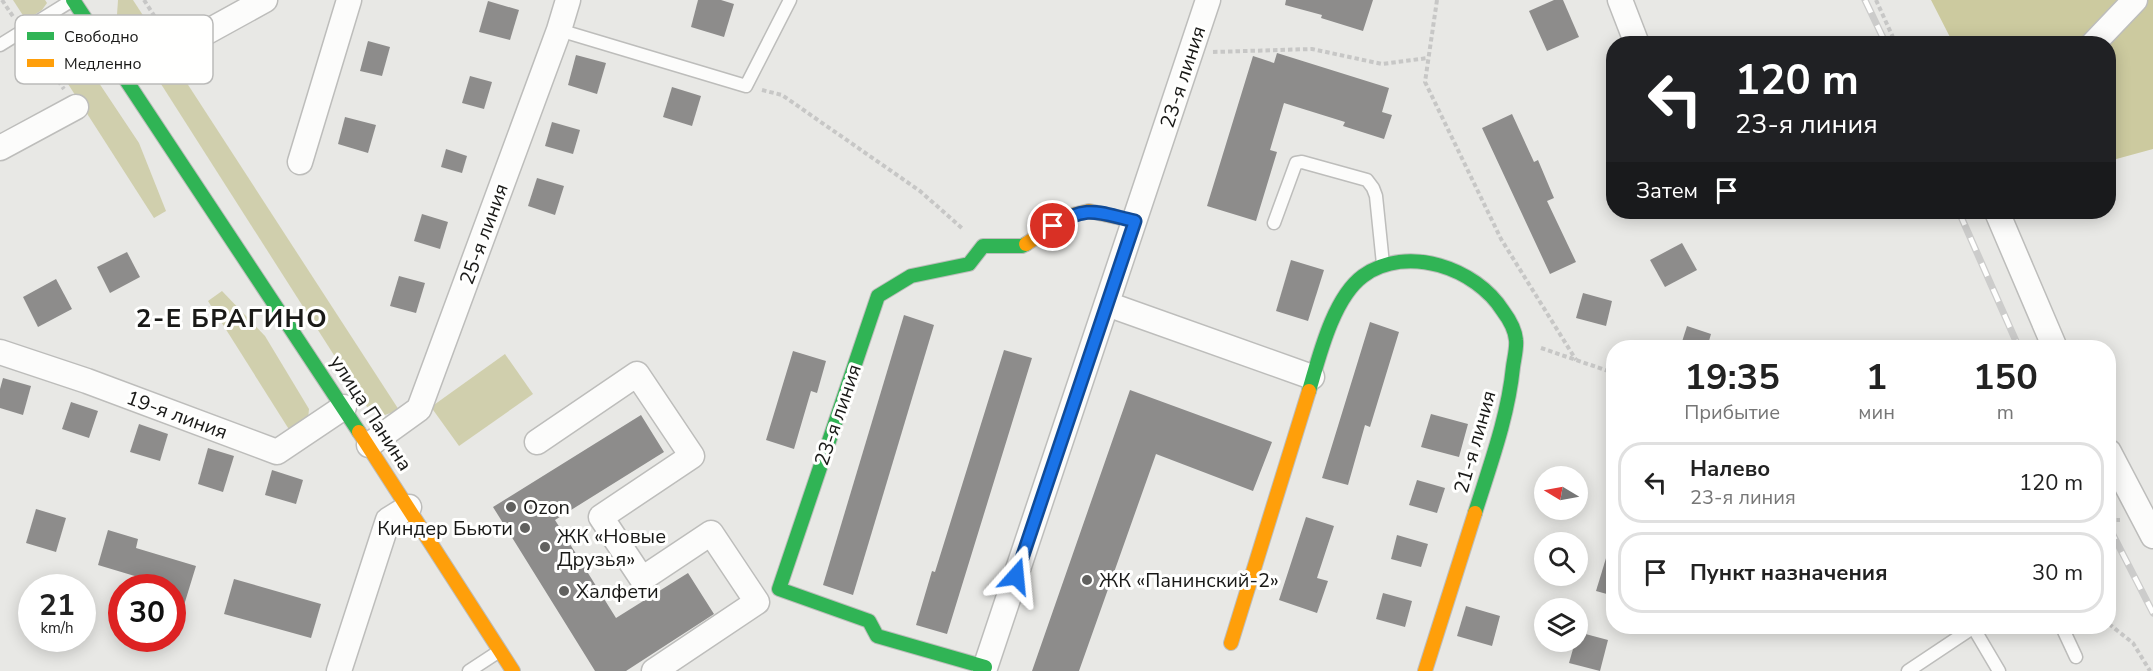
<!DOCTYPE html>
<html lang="ru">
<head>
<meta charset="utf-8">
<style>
	body { margin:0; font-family:"Nunito Sans",sans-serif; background:#f6f6f6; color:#222; height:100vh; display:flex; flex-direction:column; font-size:22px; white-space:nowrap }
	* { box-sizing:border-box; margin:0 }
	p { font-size:20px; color:#767676 }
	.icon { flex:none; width:33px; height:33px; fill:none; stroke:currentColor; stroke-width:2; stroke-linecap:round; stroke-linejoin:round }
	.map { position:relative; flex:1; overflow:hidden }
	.drawer { position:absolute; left:1606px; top:340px; width:510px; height:294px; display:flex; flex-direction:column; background:#fff; border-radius:24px; box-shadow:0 3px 15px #0003 }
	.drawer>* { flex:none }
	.top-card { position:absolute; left:1606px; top:36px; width:510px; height:183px; border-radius:24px; box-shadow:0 3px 15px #0003; background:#202124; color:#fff; overflow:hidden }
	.needle { width:39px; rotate:280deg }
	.controls { position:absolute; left:1534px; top:466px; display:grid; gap:12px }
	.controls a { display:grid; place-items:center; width:54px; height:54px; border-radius:50%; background:#fff; box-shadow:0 3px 15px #0003; font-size:30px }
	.speed { position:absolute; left:18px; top:574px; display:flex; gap:12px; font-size:30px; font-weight:700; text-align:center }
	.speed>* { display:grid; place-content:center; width:78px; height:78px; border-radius:50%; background:#fff; box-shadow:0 3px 15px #0003; line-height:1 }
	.speed small { font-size:15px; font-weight:400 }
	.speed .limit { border:9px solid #d22; background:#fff; color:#111 }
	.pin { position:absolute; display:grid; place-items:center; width:51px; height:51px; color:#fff; margin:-26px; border:3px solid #fff; border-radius:50%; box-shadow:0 2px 6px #0007 }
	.me { position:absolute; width:66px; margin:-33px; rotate:18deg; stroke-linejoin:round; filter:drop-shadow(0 0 4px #0008) }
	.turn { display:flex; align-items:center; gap:21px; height:126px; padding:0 30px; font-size:27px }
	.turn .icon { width:78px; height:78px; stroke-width:2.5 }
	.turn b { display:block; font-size:42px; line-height:51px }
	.then { display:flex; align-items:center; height:57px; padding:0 30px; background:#0003; gap:12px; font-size:22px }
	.eta { display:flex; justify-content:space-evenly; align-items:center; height:102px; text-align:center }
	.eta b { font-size:36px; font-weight:700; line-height:42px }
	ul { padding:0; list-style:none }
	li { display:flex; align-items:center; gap:18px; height:81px; margin:0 12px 9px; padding:0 18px; border:3px solid #e0e0e0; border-radius:24px }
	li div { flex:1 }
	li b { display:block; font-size:22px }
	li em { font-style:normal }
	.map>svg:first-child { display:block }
</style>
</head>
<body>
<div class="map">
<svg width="2153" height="671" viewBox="0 0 2153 671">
	<rect width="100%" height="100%" fill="#e8e8e5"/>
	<g fill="#d0cfad">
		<path d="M13,0H45L47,3L42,10L26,20Z"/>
		<path d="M118,0H133L399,410L382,416L369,410L117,15Z"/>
		<path d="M53,25L63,29L139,143L166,211L154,218L36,34Z"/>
		<path d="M222,291L265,336L309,409L308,419L290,431L208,301Z"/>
		<path d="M505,354L533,394L459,446L431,407Z"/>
	</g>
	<path fill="#ccca9f" d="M1931,0H2153V149L2109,161V44L1953,43Z"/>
	<g fill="#8d8c8b">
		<path d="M698,0H721L734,4L724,37L691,27Z"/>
		<path d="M1286,0H1373L1363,31L1321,18L1322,15L1285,5Z"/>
		<path d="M1554,0H1563L1579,37L1547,51L1529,11Z"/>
		<path d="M488,1L519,10L510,40L479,32Z"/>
		<path d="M368,41L390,47L382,76L360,71Z"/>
		<path d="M1277,53L1389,88L1382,112L1392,115L1384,139L1343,126L1345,122L1284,103L1270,150L1277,152L1256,221L1207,206L1253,56L1274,63Z"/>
		<path d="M576,55L606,63L597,94L568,85Z"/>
		<path d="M470,76L492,82L484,109L462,103Z"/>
		<path d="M672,87L701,96L692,126L663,117Z"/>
		<path d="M1512,114L1534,162L1538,160L1554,198L1547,201L1576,262L1550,274L1482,128Z"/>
		<path d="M345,117L376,125L368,153L338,144Z"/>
		<path d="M552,122L580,130L573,154L545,146Z"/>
		<path d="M446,149L467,156L462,173L441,167Z"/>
		<path d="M537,178L564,186L555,215L528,206Z"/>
		<path d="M422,214L448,222L440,249L414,241Z"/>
		<path d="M1682,243L1697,270L1665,287L1650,260Z"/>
		<path d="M127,252L140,277L110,293L97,267Z"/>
		<path d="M1291,260L1324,270L1308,321L1276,311Z"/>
		<path d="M399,276L425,283L416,313L390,306Z"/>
		<path d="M56,279L72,309L38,327L23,297Z"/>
		<path d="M1583,293L1612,301L1606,326L1576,318Z"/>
		<path d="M904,315L934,325L853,595L823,585Z"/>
		<path d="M1370,322L1399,332L1370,427L1365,425L1348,485L1322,478Z"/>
		<path d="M1687,326L1711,334L1707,348H1680Z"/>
		<path d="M1004,350L1032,358L947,634L916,625L932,571L935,572Z"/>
		<path d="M793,351L826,361L817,393L811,391L794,449L766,440Z"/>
		<path d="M3,378L31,386L23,415L0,408V389Z"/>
		<path d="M1130,390L1272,442L1253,491L1156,454L1079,671H1032Z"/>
		<path d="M71,402L98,411L89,438L62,429Z"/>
		<path d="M1431,414L1468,424L1459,457L1421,447Z"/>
		<path d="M641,415L664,452L555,520L616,618L688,573L714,614L626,671H595L493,507Z"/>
		<path d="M139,424L168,434L160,461L130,452Z"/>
		<path d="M208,448L234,456L223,492L198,484Z"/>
		<path d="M272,470L303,480L296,504L265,495Z"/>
		<path d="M1417,480L1445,488L1437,513L1409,505Z"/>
		<path d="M36,509L66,518L56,552L26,543Z"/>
		<path d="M1306,517L1334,526L1317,578L1328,581L1317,613L1279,600Z"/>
		<path d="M108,530L138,539L136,548L196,566L177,628H172V588H156L158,583L98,565Z"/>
		<path d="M1397,535L1428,544L1421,567L1391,559Z"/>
		<path d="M1610,545H1614V596L1596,591Z"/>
		<path d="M234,579L321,604L311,638L224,614Z"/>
		<path d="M1383,593L1412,601L1405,627L1376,619Z"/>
		<path d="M1466,606L1500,616L1492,646L1457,636Z"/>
		<path d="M1578,632L1608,640L1600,671L1569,663L1575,642H1578Z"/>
	</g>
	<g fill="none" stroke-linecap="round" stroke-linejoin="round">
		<defs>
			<g id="lane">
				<path d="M559,30L746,86L790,0"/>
				<path d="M0,45L71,1"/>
				<path d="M1274,223L1296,163L1302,162L1367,180L1373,188L1376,196L1383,264"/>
				<path d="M1973,627L1999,671"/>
				<path d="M2062,627L2076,657"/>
				<path d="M469,671L498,652"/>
				<path d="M1908,671L1974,627"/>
			</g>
			<g id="street">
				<path d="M1620,0L1637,44"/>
				<path d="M2093,44L2135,0"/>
				<path d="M176,49L265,0"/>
				<path d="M0,148L76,107"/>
				<path d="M300,162L349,0"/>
				<path d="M1997,212L2055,348"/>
				<path d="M1107,304L1312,377"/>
				<path d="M0,352L87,381L277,452L344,407"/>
				<path d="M537,442L637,374L692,456L601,517L642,579L711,533L757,602L654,671"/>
				<path d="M369,445L419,409L559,30L568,0"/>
				<path d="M2109,452L2153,536"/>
				<path d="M339,671L388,520L409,507"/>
				<path d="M984,671L1208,0"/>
			</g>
			<g id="fast">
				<path d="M73,0L359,432"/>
				<path d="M1309,391C1319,357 1333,298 1363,276C1407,244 1476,268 1503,311C1509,319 1515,329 1516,340C1517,348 1514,359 1513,367C1508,417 1490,465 1475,513"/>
				<path d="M985,667L877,636L869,621L779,589L878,296L911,276L969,264L983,246H1022L1026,244"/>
			</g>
			<g id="slow">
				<path d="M1026,244L1068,216L1089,211L1135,221"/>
				<path d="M359,432L513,671"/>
				<path d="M1231,643L1309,391"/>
				<path d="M1425,671L1475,513"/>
			</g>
		</defs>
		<use href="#lane" stroke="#bdbdbb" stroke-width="15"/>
		<use href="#street" stroke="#bdbdbb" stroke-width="27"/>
		<use href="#fast" stroke="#bdbdbb" stroke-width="16"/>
		<use href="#slow" stroke="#bdbdbb" stroke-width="16"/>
		<g stroke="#c7c7c6" stroke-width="4" stroke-dasharray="4.5 3" stroke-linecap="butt">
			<path d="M2,0L14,18"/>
			<path d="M144,0L164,31"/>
			<path d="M1437,0L1425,82L1501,239L1576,360"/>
			<path d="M1876,0L1896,44"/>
			<path d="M32,44L64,89"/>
			<path d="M1213,52L1312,49L1382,64L1428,58"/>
			<path d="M762,90L782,95L920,191L964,230"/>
			<path d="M1541,348L1614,373"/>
			<path d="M2109,520H2120"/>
			<path d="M2109,624L2133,643L2150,671"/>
		</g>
		<use href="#lane" stroke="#fcfcfb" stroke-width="12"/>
		<use href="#street" stroke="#fcfcfb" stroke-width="24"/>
		<use href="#fast" stroke="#30b455" stroke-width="14"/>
		<use href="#slow" stroke="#ff9f0a" stroke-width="14"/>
		<defs>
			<g id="rail">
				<path d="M1865,0L1886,44"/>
				<path d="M1959,212L2019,348"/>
				<path d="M2109,527L2153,613"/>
			</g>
		</defs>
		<use href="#rail" stroke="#cccccb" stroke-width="7"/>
		<use href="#rail" stroke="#fffffe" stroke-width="4.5" stroke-dasharray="14" stroke-linecap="butt"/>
	</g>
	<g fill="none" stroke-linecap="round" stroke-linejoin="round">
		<defs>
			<path id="route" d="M1016,576L1135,221C1098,213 1088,204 1053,226"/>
		</defs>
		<use href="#route" stroke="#114b97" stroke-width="15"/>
		<use href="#route" stroke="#1a73e8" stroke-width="10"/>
	</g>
	<g fill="#61615f" stroke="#fffffe" stroke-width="2">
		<circle cx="511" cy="507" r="6"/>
		<circle cx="525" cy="528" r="6"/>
		<circle cx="545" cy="547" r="6"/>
		<circle cx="1087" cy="580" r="6"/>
		<circle cx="564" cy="591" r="6"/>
	</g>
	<g text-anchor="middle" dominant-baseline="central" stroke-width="6" stroke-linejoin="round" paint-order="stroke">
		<g font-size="20" fill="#191917" stroke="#fffffe">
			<text transform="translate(1183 77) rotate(-72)">23-я линия</text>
			<text transform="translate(484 234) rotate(-70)">25-я линия</text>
			<text transform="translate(371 413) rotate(57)">улица Панина</text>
			<text transform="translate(177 415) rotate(20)">19-я линия</text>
			<text transform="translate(838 415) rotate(-71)">23-я линия</text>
			<text transform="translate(1475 442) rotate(-74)">21-я линия</text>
		</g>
		<g font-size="20" fill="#191917" stroke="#fffffe" text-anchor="start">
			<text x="523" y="507">Ozon</text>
			<text x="513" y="528" text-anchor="end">Киндер Бьюти</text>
			<text x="557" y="536">ЖК «Новые<tspan x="557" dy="23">Друзья»</tspan></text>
			<text x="1099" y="580">ЖК «Панинский-2»</text>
			<text x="576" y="591">Халфети</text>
		</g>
		<g font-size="26" font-weight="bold" letter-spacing="1.5" fill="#191917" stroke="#fffffe">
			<text x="232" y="318">2-Е БРАГИНО</text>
		</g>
	</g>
	<rect x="15" y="15" width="198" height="69" rx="9" fill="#fffffe" stroke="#babab9" stroke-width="1.5"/>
	<rect x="27" y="32" width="27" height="8" fill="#30b455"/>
	<rect x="27" y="59" width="27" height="8" fill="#ff9f0a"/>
	<g font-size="16" fill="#191917">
		<text x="64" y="42">Свободно</text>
		<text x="64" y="69">Медленно</text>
	</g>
</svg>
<div class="controls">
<a><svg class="needle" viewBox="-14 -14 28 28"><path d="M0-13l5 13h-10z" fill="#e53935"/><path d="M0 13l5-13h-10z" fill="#767676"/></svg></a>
<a><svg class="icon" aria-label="search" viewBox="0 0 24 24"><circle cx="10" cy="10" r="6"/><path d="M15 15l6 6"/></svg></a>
<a><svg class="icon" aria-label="layers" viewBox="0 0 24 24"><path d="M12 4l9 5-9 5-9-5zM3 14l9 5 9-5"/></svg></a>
</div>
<div class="speed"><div>21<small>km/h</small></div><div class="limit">30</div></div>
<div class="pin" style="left:1053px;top:226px;background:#d93025"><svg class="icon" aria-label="arrive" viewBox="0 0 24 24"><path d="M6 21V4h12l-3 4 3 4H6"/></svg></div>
<svg class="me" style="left:1016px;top:576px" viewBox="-20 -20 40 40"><path d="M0-17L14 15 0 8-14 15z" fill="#1a73e8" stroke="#fff" stroke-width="4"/></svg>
<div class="top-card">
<div class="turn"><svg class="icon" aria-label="left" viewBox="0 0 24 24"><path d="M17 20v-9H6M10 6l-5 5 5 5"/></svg><div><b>120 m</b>23-я линия</div></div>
<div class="then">Затем<svg class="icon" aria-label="arrive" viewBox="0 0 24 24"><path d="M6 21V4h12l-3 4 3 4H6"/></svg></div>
</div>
<section class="drawer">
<div class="eta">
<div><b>19:35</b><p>Прибытие</p></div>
<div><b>1</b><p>мин</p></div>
<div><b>150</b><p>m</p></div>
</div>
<ul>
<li><svg class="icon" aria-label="left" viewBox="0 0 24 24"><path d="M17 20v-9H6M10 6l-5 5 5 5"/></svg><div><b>Налево</b><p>23-я линия</p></div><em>120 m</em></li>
<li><svg class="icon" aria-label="arrive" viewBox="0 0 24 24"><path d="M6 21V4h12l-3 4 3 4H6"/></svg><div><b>Пункт назначения</b></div><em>30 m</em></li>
</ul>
</section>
</div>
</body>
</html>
